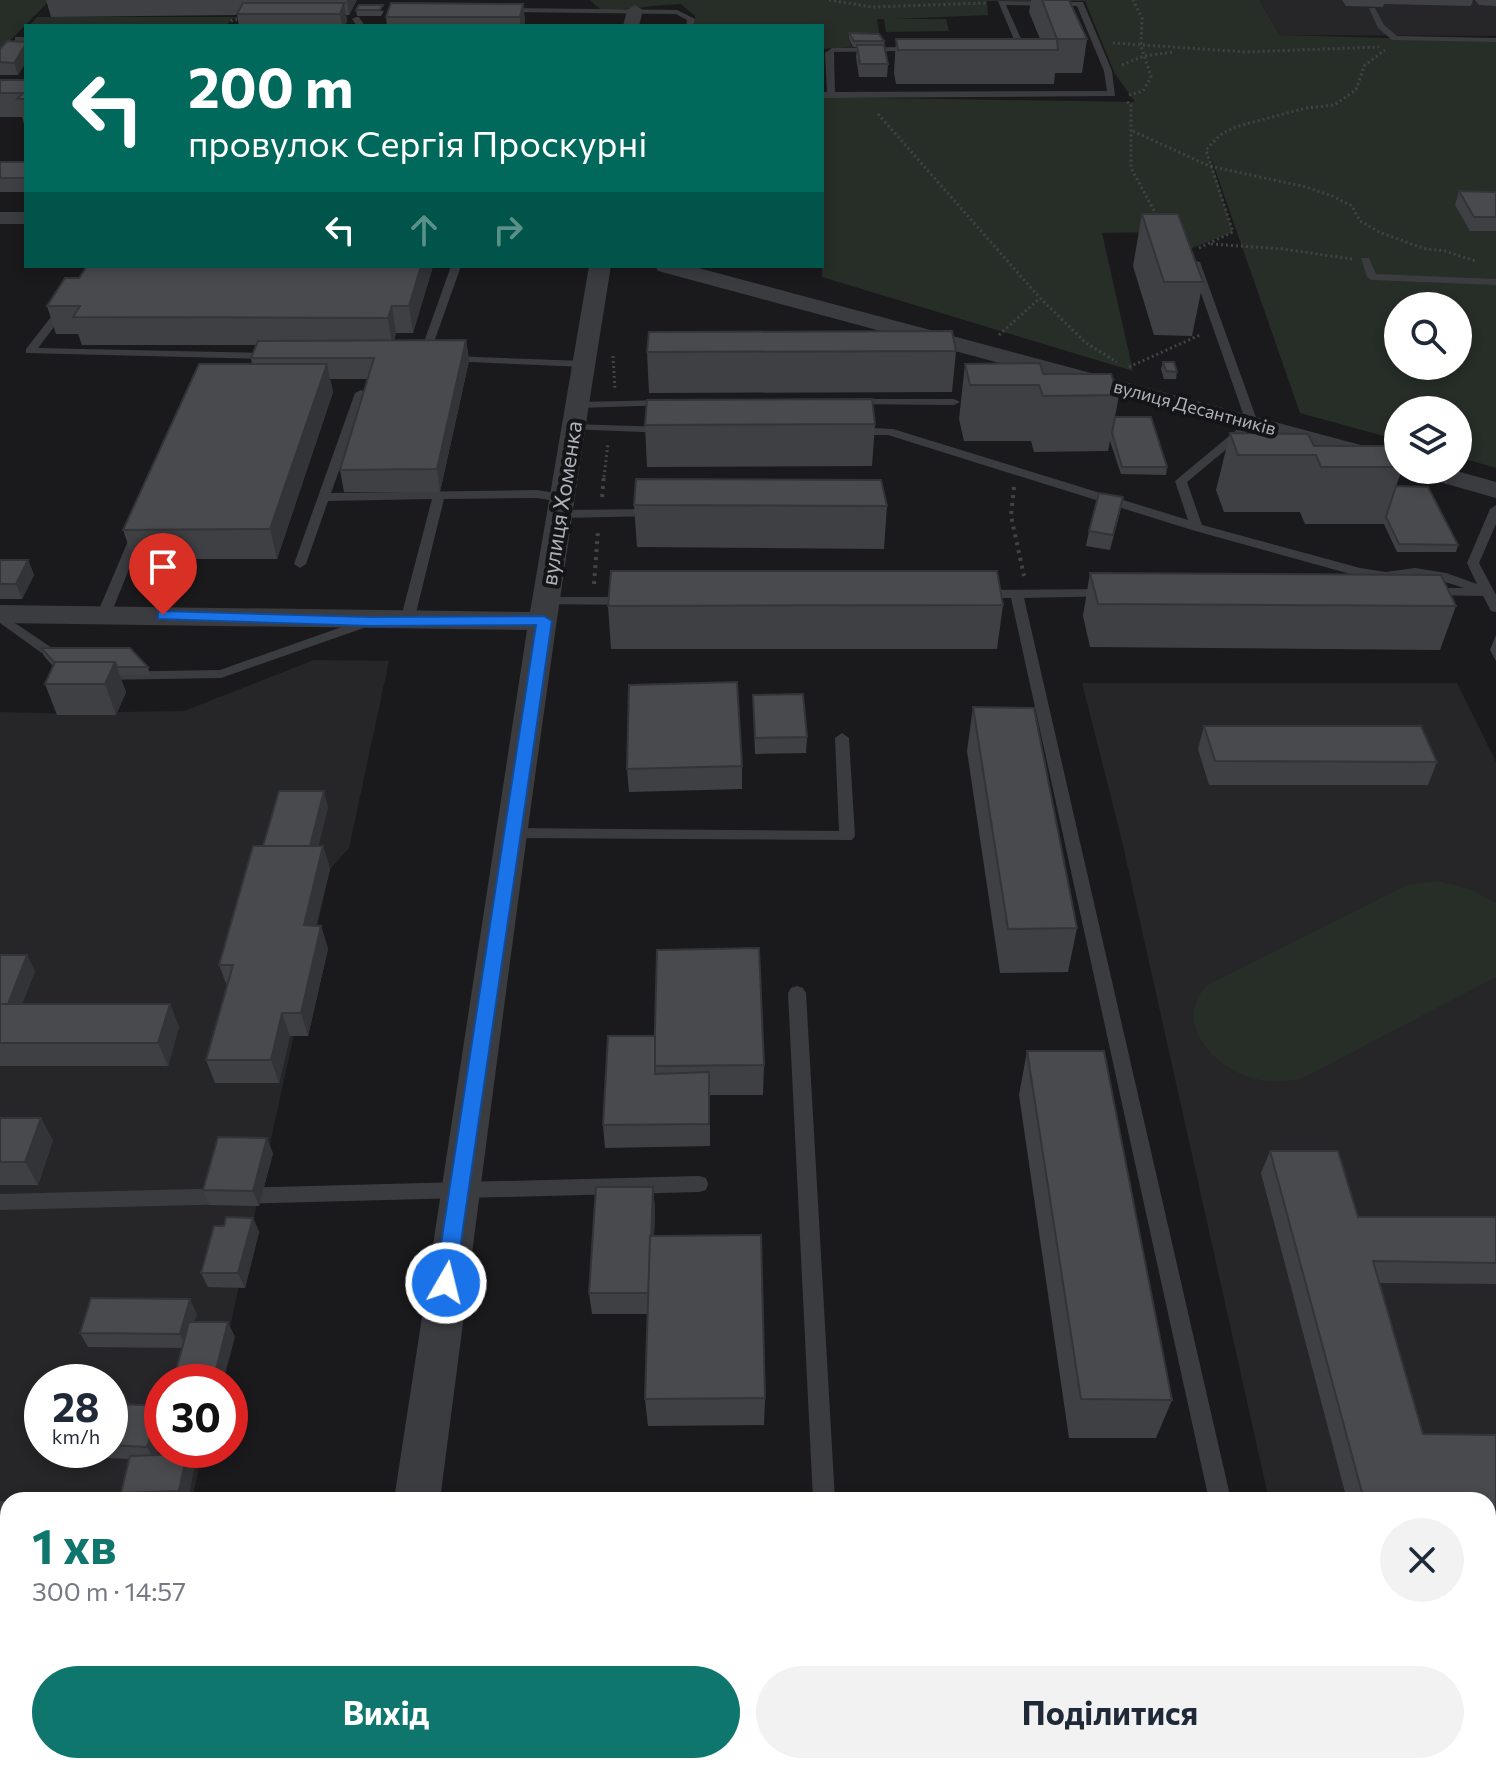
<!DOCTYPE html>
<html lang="uk">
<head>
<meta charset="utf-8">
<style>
	body { margin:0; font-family:Commissioner,sans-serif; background:#f2f2f3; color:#1f2937; height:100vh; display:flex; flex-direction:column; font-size:30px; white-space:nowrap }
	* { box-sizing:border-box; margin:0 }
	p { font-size:26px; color:#747a83 }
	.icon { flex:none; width:44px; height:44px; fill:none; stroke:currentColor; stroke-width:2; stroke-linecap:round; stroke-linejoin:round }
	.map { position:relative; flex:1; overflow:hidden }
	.side { position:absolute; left:0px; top:1492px; width:1496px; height:282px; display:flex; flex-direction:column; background:#fff; border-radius:24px 24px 0 0; box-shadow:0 4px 12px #0003 }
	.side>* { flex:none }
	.hud { position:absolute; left:24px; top:24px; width:800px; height:244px; border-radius:0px; box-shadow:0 4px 12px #0003; background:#00695c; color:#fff; overflow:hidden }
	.controls { position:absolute; left:1384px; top:292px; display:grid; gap:16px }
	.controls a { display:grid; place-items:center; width:88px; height:88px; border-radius:50%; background:#fff; box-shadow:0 4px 12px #0003; font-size:40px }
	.speed { position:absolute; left:24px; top:1364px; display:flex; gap:16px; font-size:40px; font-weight:700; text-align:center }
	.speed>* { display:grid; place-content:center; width:104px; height:104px; border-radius:50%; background:#fff; box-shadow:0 4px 12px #0003; line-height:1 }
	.speed small { font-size:20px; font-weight:400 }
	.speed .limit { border:12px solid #d22; background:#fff; color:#111 }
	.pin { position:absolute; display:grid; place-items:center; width:68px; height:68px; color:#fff; margin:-82px -34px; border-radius:50% 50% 50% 0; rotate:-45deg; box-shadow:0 0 8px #0007 }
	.pin .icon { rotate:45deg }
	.me { position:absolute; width:88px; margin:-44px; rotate:8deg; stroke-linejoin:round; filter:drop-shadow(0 0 6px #0008) }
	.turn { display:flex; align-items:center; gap:28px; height:168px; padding:0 32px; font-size:36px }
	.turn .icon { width:104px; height:104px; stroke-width:2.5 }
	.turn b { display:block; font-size:56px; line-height:68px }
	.lanes { display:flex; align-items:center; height:76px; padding:0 32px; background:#0003; justify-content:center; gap:40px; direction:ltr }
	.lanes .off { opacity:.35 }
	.round { display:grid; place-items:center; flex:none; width:84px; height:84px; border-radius:42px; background:#f2f2f3 }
	.head { display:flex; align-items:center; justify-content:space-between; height:136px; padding:0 32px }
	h1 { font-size:48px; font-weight:700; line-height:60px; color:#0f766e }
	.cta { display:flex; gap:16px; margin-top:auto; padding:16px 32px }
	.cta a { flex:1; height:92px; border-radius:48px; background:#0f766e; color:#fff; font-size:32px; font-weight:700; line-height:92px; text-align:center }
	.cta a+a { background:#f2f2f3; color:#1f2937 }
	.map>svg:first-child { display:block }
</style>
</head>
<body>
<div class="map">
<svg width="1496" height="1773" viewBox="0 0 1496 1773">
	<rect width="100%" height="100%" fill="#1a1a1c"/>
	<g fill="#262629" fill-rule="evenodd">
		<path d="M1259,0H1496V36L1280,35Z"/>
		<path d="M314,660L389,661L349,848L330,869L218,1382H162V1450H203L192,1500H8V1508L0,1509V712L116,715L118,712L184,711ZM42,1382H110V1450H42Z"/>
		<path d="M1082,683H1457L1496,762V1609L1488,1610V1500H1269L1122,841Z"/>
	</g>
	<g fill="#262e27" fill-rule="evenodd">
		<path d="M0,0H50L0,51Z"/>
		<path d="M590,0H1259L1280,35L1496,41V468L1458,457V410H1398V440L1300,413L1208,149L1233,232L1182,252L1164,232L1102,233L1133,371L822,277V97L1135,102L1115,74L1085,1H987L988,15L895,19H946L949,31L886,32L884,19H877L880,39L848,38L852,47L822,49V26H695V16L681,4C654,5 629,10 601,10ZM1398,306H1458V366H1398Z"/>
		<path d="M37,17H349L237,18L231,19L226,26H29Z"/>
		<path d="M1437,881L1470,889L1496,903V977L1301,1079C1284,1082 1268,1083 1252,1078C1213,1066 1173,1024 1206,986L1407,885Z"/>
	</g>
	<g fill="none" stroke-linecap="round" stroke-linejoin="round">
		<g stroke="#414347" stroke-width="3" stroke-dasharray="2 3" stroke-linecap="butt">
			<path d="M829,0L872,7L987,3"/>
			<path d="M229,26L232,20L245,19"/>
			<path d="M1113,43L1246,52L1379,47"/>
			<path d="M1122,65L1144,56L1174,52"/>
			<path d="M1129,95L1143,91L1151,77L1141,46L1142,18L1133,0"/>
			<path d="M1127,102L1131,104V168L1158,218"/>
			<path d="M878,114L1040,298L1086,343L1117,362"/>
			<path d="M1133,131L1209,166L1306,187L1332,196L1352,206L1360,221L1381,233L1426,249L1445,251L1476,261"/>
			<path d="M1211,244L1283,249L1352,259"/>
			<path d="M1199,248L1233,232L1206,150L1220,135L1235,127L1306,108L1334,105L1356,90L1364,66L1385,50"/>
			<path d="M999,335L1040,298"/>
			<path d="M613,356L615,390"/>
			<path d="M1129,367L1200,335"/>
			<path d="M604,477L608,443"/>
		</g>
		<g stroke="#414347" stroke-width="4" stroke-dasharray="3 5" stroke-linecap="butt">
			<path d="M1014,487L1011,516L1024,576"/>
			<path d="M602,497L604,475"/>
			<path d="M594,584L598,531"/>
		</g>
		<g fill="#3b3c40" fill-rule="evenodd">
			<path d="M998,1L1083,2L1112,71L1115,96L822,98V92H827L825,53L832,48L901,47L905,49L907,65L900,67L897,51L834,52L835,92L1107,91L1104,71L1077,6L1006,5L1030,59L1026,61L1022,59Z"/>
			<path d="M505,8L677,10L695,19L694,26H686L687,20L676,14L502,12Z"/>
			<path d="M1369,8H1375L1384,25L1397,36L1496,38V42L1392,40L1378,28Z"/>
			<path d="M356,17H359L365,26H357L352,19Z"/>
			<rect x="15" y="37" width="11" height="4"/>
			<path d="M1361,258H1369L1376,274L1496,279V285L1372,280L1367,277Z"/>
			<path d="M1191,260L1200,262L1258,423L1187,482L1202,525L1360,568L1386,572L1415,568L1446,573L1477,584L1467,563L1490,509L1496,505V524L1479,563L1496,595V612L1491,611L1483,596L1423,595V589L1428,588H1464L1439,580L1415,576L1386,580L1354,575L1192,530L888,435H853L847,431L853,427L893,429L1188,520L1175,481L1246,422L1190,262Z"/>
			<path d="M451,266H461L428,359L419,361L418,359Z"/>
			<path d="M65,303L70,306L38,348L271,353L276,356L271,359L26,353V349L61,304Z"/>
			<path d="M450,356L584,361L590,364L584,367L446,361V357Z"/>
			<path d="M361,390L367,393L331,493L537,490L562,494L568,498L562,502L537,498L444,499L414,621L407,625L400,621L432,499L328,501L306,564L300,568L294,564L355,393Z"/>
			<path d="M850,399H954L960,402L954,405L846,404L844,402Z"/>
			<path d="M667,400L673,403L671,405L577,408L571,405L577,402Z"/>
			<path d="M572,424L666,427L672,430L666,433L568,429L566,427Z"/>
			<path d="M655,509L661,513L659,516L560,518L554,514L560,510Z"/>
			<path d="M137,530L143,534L111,614L104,618L99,617L97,614L131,534Z"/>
			<path d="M1109,589L1114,590V596L1024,598L1231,1500H1209L1011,598H980L973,594L980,590Z"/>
			<path d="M547,597H629L636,601L629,605L542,604V598Z"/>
			<path d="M0,613L67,658L69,661L67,664H57L0,623Z"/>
			<path d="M370,617L377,621L375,624L221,678L100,680L93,676L100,672L220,670Z"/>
			<path d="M842,733L849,738L855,836L852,840L511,838L503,833L511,828L839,831L835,738Z"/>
			<path d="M797,986L803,988L806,993L835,1500H813L788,993L791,988Z"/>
			<path d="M699,1176L706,1178L708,1184L706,1190L699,1192L0,1210V1194Z"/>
			<rect x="1488" y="1554" width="8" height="22"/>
			<rect x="971" y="1766" width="24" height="7"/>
		</g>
		<g fill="#3b3c40" fill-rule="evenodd">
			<path d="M635,5L643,10L639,26H623L627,10Z"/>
			<rect x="0" y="212" width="26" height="12"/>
			<path d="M589,266H611C544,676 494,1088 440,1500H394L527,630L0,623V605L530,612Z"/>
			<path d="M655,266H691L1398,455V470H1401L1389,468L658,271Z"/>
			<path d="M1411,470H1453L1496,482V498L1415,475Z"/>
			<rect x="0" y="1501" width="8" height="46"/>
			<rect x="1488" y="1636" width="8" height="50"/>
			<path d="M355,1766H407L406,1773H354Z"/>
		</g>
	</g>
	<g fill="#3f4043">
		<path d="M46,0H357L349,15H346L347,21L345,26H239L237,15L51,17Z"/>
		<path d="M1031,0H1069L1087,39L1082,73H1055L1054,84H896L894,73L896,39H1040L1029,12Z"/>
		<path d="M1342,0H1473L1471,6L1384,4L1383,7L1346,6Z"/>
		<path d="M1475,0H1496V6L1479,5Z"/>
		<path d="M523,4L525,21L524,26H536H387L386,17Z"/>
		<path d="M356,10L384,11L381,16H357Z"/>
		<path d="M849,33L884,41L888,64L887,77H859L856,57L857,47H853L849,39Z"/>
		<path d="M26,42V62L18,75H0V49Z"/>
		<path d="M0,80H26V124H24L22,117H0Z"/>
		<rect x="0" y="162" width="26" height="30"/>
		<path d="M1459,191L1496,192V231H1470L1455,205Z"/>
		<path d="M1142,214L1203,282L1192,336L1154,335L1133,266Z"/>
		<path d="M433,266L413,333H396L394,340H466L469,361L440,492H344L340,470L367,379H330L333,392L277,559H133L123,530L252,364L251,358L256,345H82L78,334H56L47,306Z"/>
		<path d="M956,351L952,392L649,393L647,352Z"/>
		<path d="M1163,362L1177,372L1176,379H1164L1161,369Z"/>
		<path d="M965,364L1043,374L1119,395L1115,417L1167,467L1166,475L1121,474L1110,441L1108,451L1034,452L1031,441H964L959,419Z"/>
		<path d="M875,424L872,466L647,467L645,425Z"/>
		<path d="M1230,433L1398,458V470H1402L1396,486L1458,545L1456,552H1397L1384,524H1305L1300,512H1224L1216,490Z"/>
		<path d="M634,505L887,506L884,549L637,547Z"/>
		<path d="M1120,512L1110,550L1086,546L1089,531Z"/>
		<path d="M0,560H28L34,575L22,599H0Z"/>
		<path d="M1090,573L1456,606L1440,650L1090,647L1083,616Z"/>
		<path d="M1003,605L997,649H611L608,606Z"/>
		<path d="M1496,635V661L1490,650Z"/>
		<path d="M41,648L148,667L150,675H119L126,692L116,715H57L45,684L53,666L44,656Z"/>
		<path d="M753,695L807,737L806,753L755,754Z"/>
		<path d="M973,707L1077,928L1068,972L1000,973L967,751Z"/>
		<path d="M1204,726L1437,762L1428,785H1209L1198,749Z"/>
		<path d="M742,766V789L629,792L627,769Z"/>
		<path d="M328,807L318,846H323L330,869L316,925L321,926L328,949L308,1036H290L279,1083H215L206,1060L227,986L219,965L263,846Z"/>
		<path d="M0,955L35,971L22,1004H170L179,1027L168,1066H0Z"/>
		<path d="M608,1036L764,1065L763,1095H710V1146L605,1148L603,1125Z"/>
		<path d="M1027,1051L1172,1400L1156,1438H1069L1019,1095Z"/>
		<path d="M0,1118L53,1140L38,1185H0Z"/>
		<path d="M1270,1151L1358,1217H1496V1284L1379,1283L1423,1434L1496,1435V1528H1488V1500H1347L1261,1173Z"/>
		<path d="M273,1153L259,1206L209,1205L203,1190Z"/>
		<path d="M653,1187L655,1209L654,1236L765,1398L764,1425L648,1426L645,1399L648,1314H592L589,1293Z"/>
		<path d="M253,1218L259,1232L245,1288L208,1287L201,1273L224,1226Z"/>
		<path d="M197,1314L194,1322L235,1337L182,1348L88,1347L80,1333Z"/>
		<path d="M110,1388L120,1394L124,1395L130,1405L162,1411V1437L156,1455L187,1454L194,1468L188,1500H125L121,1493L129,1459L43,1455L33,1442L42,1417V1450H110Z"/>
		<path d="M1028,1766H1145L1147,1773H1029Z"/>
	</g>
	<g fill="#333437">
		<path d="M347,0H357L349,15Z"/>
		<path d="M344,3L347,21L345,26H342L340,14Z"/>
		<path d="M523,4L525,21L524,26H520V17Z"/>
		<path d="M26,44V62L18,75L14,63Z"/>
		<path d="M421,266H433L413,333L409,306Z"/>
		<path d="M392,306L396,333L392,346L388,318Z"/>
		<path d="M466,340L469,361L440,492L437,469Z"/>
		<path d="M327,364L333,392L277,559L270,529Z"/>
		<path d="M28,560L34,575L22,599L16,584Z"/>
		<path d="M115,662L126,692L116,715L105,684Z"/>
		<path d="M324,791L328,807L313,869L308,854Z"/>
		<path d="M323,846L330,869L310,949L304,925Z"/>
		<path d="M321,926L328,949L308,1036L301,1013Z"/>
		<path d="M27,955L35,971L13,1027L5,1012Z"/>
		<path d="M170,1004L179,1027L168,1066L158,1043Z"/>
		<path d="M282,1013L290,1036L279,1083L271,1060Z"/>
		<path d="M41,1118L53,1140L38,1185L25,1162Z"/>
		<path d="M267,1138L273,1153L259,1206L253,1191Z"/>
		<path d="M653,1187L655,1209L651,1314L649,1293Z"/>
		<path d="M253,1218L259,1232L245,1288L238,1273Z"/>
		<path d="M190,1299L197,1314L187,1348L180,1334Z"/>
		<path d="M228,1322L235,1337L223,1382H213Z"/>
		<path d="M117,1388L123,1398L124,1395L132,1408L129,1418L115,1394Z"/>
		<path d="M160,1406L162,1411V1437L155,1461L147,1447Z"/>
		<path d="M187,1454L194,1468L188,1500H184L179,1491Z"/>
		<path d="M210,1766H230L228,1773H208Z"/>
	</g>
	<g fill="#494a4e" stroke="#333437" stroke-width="2">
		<path d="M1042,0H1069L1087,39H1057L1058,50H898L896,39H1057Z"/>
		<path d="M243,3H344L340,14H237Z"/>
		<path d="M391,3L523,4L520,17H386Z"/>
		<path d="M359,5H383L380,10H356Z"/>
		<path d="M849,33L879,34L884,41H854Z"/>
		<path d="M7,41L26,42V44L14,63L0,62V49Z"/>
		<path d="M857,45H884L888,64H860Z"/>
		<path d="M0,80H26V99H17L23,93H0Z"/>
		<rect x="0" y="162" width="26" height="16"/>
		<path d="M1459,191L1496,192V217H1474Z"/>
		<path d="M1142,214H1178L1203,282H1164Z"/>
		<path d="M87,266H421L409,306H392L388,318L73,317L80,306H47L65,278H79Z"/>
		<path d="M952,331L956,351L647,352L649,332Z"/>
		<path d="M466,340L437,469L340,470L374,358H251L258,341Z"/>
		<path d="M1163,362H1174L1177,372L1166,371Z"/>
		<path d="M1040,363L1043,374H1111L1119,395L1043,396L1039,385H970L965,364Z"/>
		<path d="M199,364H327L270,529L123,530Z"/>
		<path d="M872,399L875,424L645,425L647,400Z"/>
		<path d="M1115,417H1151L1167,467H1122L1112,433Z"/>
		<path d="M1230,433L1308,434L1314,446H1392L1398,458V467H1321L1316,455H1238Z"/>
		<path d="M636,479L881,480L887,506L634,505Z"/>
		<path d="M1396,486L1428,487L1458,545L1399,544L1386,517Z"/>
		<path d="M1099,493L1123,497L1113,535L1089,531Z"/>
		<path d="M0,560H28L16,584H0Z"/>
		<path d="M611,571H997L1003,605L608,606Z"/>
		<path d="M1090,573L1441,575L1456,606L1098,604Z"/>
		<path d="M41,648H130L148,667H117L115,662H55V663Z"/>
		<path d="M55,662H115L105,684H45Z"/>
		<path d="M737,682L742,766L627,769L629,685Z"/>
		<path d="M803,694L807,737L755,738L753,695Z"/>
		<path d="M973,707L1034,708L1077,928L1008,929Z"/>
		<path d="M1204,726H1421L1437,762L1215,761Z"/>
		<path d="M279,791H324L310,846H263Z"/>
		<path d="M253,846H323L304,925L321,926L301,1013H282L271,1060H206L233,965H219Z"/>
		<path d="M759,948L764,1065L654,1066L657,950Z"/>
		<path d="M0,955H27L8,1004H0Z"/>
		<path d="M0,1004H170L158,1043H0Z"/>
		<path d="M608,1036H655V1074L709,1072V1124L603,1125Z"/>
		<path d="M1027,1051H1104L1172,1400L1081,1399Z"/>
		<path d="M0,1118H41L25,1162H0Z"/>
		<path d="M218,1137L267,1138L253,1191L203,1190Z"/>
		<path d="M1270,1151H1338L1358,1217H1496V1263L1373,1261L1423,1434L1496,1435V1509H1488V1500H1364Z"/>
		<path d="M596,1187H653L649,1293H589Z"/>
		<path d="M226,1217L253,1218L238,1273H201L214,1226H224Z"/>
		<path d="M761,1235L765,1398L645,1399L650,1236Z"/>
		<path d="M91,1298L190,1299L180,1334L80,1333Z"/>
		<path d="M189,1322H228L213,1382H173Z"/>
		<path d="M110,1388H117L115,1394L124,1395L121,1404L160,1406L147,1447L110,1445Z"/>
		<path d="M42,1417V1442H33Z"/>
		<path d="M187,1454L179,1491L121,1493L130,1456Z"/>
		<path d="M0,1680L8,1681V1766H210L208,1773H0Z"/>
		<path d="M1036,1766H1145L1147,1773H1037Z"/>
	</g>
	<path fill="#1a73e8" stroke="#114b97" stroke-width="2" d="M163,611L370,617L544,616L552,621L454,1290L446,1293L438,1290L435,1283L536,625L370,626L158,619V612Z"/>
	<g text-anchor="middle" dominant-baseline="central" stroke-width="8" stroke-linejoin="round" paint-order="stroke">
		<g font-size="18" fill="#adb1ba" stroke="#151517">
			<text transform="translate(1195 407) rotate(15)">вулиця Десантників</text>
		</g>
		<g font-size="22" fill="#adb1ba" stroke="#151517">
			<text transform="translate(561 503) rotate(-81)">вулиця Хоменка</text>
		</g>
	</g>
</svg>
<div class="controls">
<a><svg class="icon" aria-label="search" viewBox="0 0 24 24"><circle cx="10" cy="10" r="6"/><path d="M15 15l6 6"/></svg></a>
<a><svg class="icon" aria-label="layers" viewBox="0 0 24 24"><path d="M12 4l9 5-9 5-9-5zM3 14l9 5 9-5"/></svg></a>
</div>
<div class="speed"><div>28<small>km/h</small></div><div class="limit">30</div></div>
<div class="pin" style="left:163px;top:615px;background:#d93025"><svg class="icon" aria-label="arrive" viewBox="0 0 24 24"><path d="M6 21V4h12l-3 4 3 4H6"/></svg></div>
<svg class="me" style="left:446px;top:1283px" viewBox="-20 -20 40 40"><circle r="17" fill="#1a73e8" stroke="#fff" stroke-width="3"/><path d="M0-11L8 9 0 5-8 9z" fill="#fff"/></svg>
<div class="hud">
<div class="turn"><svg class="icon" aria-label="left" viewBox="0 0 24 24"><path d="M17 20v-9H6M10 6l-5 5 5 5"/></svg><div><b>200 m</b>провулок Сергія Проскурні</div></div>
<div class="lanes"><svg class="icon" aria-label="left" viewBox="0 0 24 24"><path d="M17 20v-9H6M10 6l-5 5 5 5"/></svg><svg class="icon off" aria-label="ahead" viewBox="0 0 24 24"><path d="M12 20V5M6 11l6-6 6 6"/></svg><svg class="icon off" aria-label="right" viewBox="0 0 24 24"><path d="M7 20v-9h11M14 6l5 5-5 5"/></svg></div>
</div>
<section class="side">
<div class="head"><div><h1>1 хв</h1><p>300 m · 14:57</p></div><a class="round"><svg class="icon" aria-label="close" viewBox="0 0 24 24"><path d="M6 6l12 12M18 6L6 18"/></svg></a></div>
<div class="cta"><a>Вихід</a><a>Поділитися</a></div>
</section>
</div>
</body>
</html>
